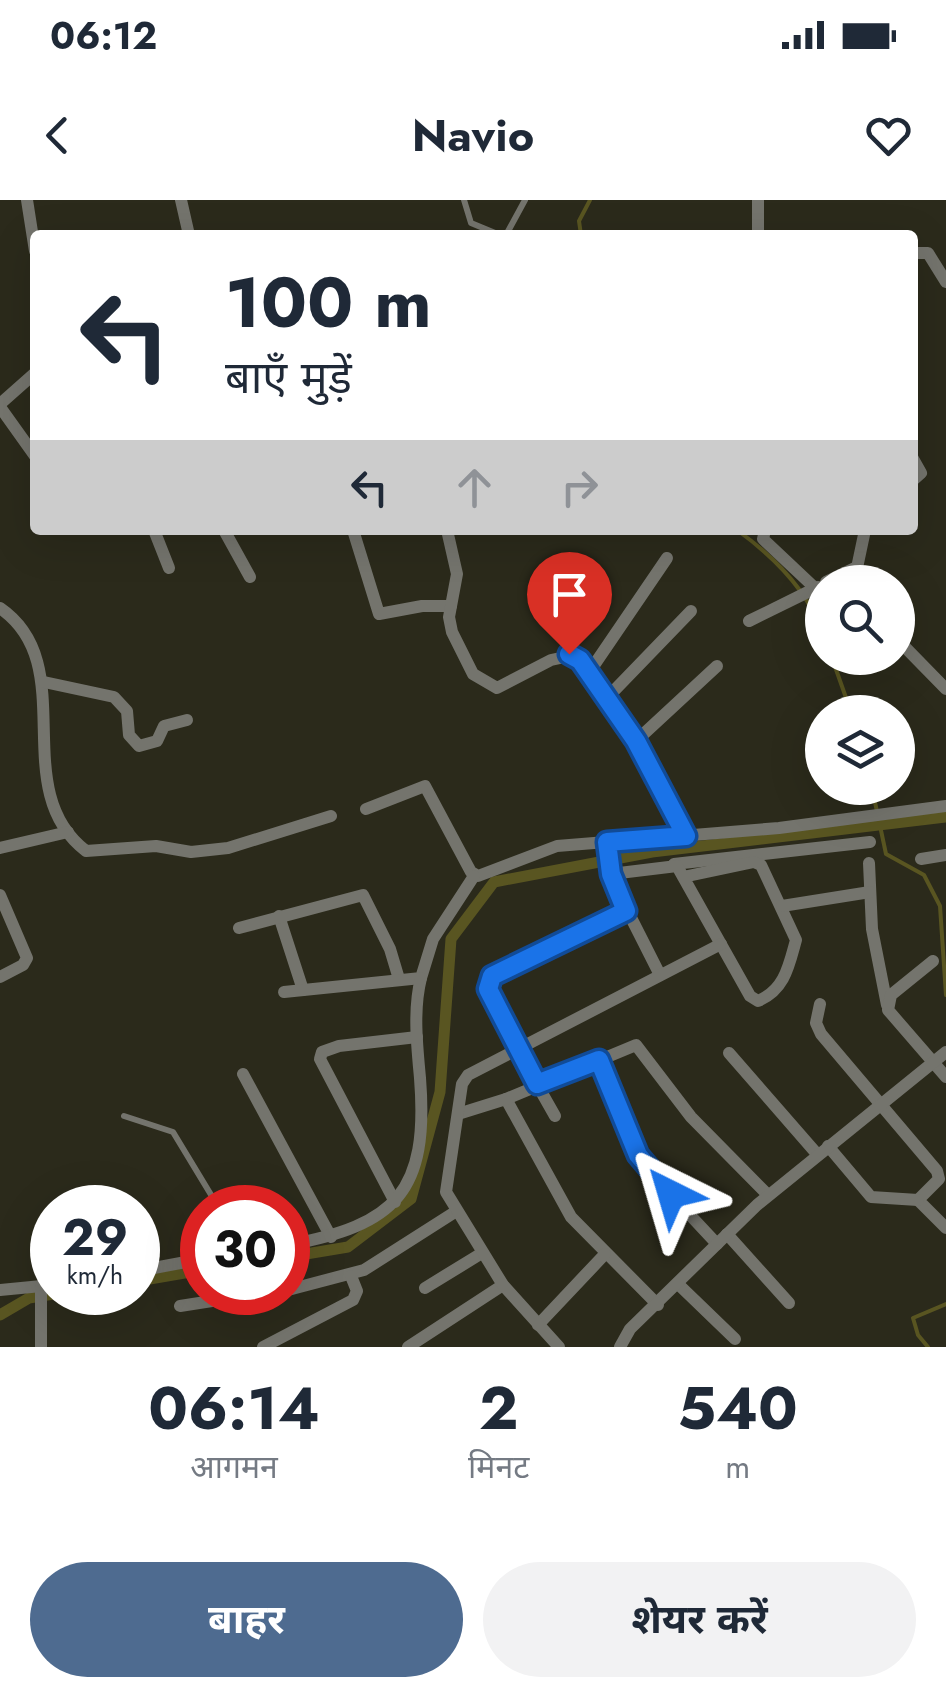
<!DOCTYPE html>
<html lang="hi">
<head>
<meta charset="utf-8">
<style>
	body { margin:0; font-family:Jost,"Noto Sans Devanagari",sans-serif; background:#f2f2f3; color:#1f2937; height:100vh; display:flex; flex-direction:column; font-size:38px; white-space:nowrap }
	* { box-sizing:border-box; margin:0 }
	p { font-size:32px; color:#747a83 }
	.icon { flex:none; width:55px; height:55px; fill:none; stroke:currentColor; stroke-width:2; stroke-linecap:round; stroke-linejoin:round }
	.map { position:relative; height:1147px; overflow:hidden }
	.panel { display:flex; flex-direction:column; background:#fff; flex:1 }
	.panel>* { flex:none }
	.banner { position:absolute; left:30px; top:30px; width:888px; height:305px; border-radius:10px; box-shadow:0 10px 40px #0002; background:#fff; color:#1f2937; overflow:hidden }
	.controls { position:absolute; left:805px; top:365px; display:grid; gap:20px }
	.controls a { display:grid; place-items:center; width:110px; height:110px; border-radius:50%; background:#fff; box-shadow:0 10px 40px #0002; font-size:50px }
	.speed { position:absolute; left:30px; top:985px; display:flex; gap:20px; font-size:50px; font-weight:700; text-align:center }
	.speed>* { display:grid; place-content:center; width:130px; height:130px; border-radius:50%; background:#fff; box-shadow:0 10px 40px #0002; line-height:1 }
	.speed small { font-size:25px; font-weight:400 }
	.speed .limit { border:15px solid #d22; background:#fff; color:#111 }
	.pin { position:absolute; display:grid; place-items:center; width:85px; height:85px; color:#fff; margin:-102px -42px; border-radius:50% 50% 50% 0; rotate:-45deg; box-shadow:0 0 10px #0007 }
	.pin .icon { rotate:45deg }
	.me { position:absolute; width:110px; margin:-55px; rotate:320deg; stroke-linejoin:round; filter:drop-shadow(0 0 8px #0008) }
	.turn { display:flex; align-items:center; gap:35px; height:210px; padding:0 30px; font-size:45px }
	.turn .icon { width:130px; height:130px; stroke-width:2.5 }
	.turn b { display:block; font-size:70px; line-height:85px }
	.lanes { display:flex; align-items:center; height:95px; padding:0 30px; background:#0003; justify-content:center; gap:50px; direction:ltr }
	.lanes .off { opacity:.35 }
	.eta { display:flex; justify-content:space-evenly; align-items:center; height:170px; text-align:center }
	.eta b { font-size:60px; font-weight:700; line-height:70px }
	.action { display:flex; gap:20px; margin-top:auto; padding:20px 30px }
	.action a { flex:1; height:115px; border-radius:60px; background:#4e6b90; color:#fff; font-size:40px; font-weight:700; line-height:115px; text-align:center }
	.action a+a { background:#f2f2f3; color:#1f2937 }
	.status { display:flex; justify-content:space-between; align-items:center; height:70px; padding:0 50px; background:#fff; direction:ltr }
	.status svg { height:28px; fill:currentColor }
	header { display:flex; justify-content:space-between; align-items:center; height:130px; padding:0 30px; background:#fff; font-size:45px; font-weight:700 }
	.map>svg:first-child { display:block }
</style>
</head>
<body>
<div class="status"><b>06:12</b><svg viewBox="0 0 49 12"><path d="M0 12V9h3v3zM5 12V6h3v6zM10 12V3h3v9zM15 12V0h3v12zM26 1h20v11H26zM47 4h2v5h-2z"/></svg></div>
<header><svg class="icon" aria-label="back" viewBox="0 0 24 24"><path d="M15 5l-7 7 7 7"/></svg>Navio<svg class="icon" aria-label="heart" viewBox="0 0 24 24"><path d="M12 20l-8-8c-3-5 5-10 8-4 3-6 11-1 8 4z"/></svg></header>
<div class="map">
<svg width="946" height="1147" viewBox="0 0 946 1147">
	<rect width="100%" height="100%" fill="#2b2a1b"/>
	<g fill="none" stroke-linecap="round" stroke-linejoin="round">
		<g stroke="#595521" stroke-width="4">
			<path d="M581,35L579,21L590,0"/>
			<path d="M737,330C773,356 807,389 822,432"/>
			<path d="M832,458L851,512"/>
			<path d="M872,588L886,654L924,675L940,706L946,795"/>
			<path d="M928,1147L918,1135L913,1118L946,1104"/>
		</g>
		<g stroke="#595521" stroke-width="11">
			<path d="M288,1057L348,1047L411,999L440,892L451,739L494,682L652,652L946,617"/>
			<path d="M138,1081L202,1070"/>
			<path d="M0,1115L29,1098L66,1092"/>
		</g>
		<g stroke="#74746d" stroke-width="6">
			<path d="M464,0L471,23L500,35"/>
			<path d="M506,35L525,0"/>
			<path d="M124,916L173,932L219,1008"/>
		</g>
		<g stroke="#74746d" stroke-width="12">
			<path d="M27,0L35,51"/>
			<path d="M181,0L189,35"/>
			<path d="M758,0V35"/>
			<path d="M912,53H928L946,82"/>
			<path d="M0,204L35,173"/>
			<path d="M0,207L35,256"/>
			<path d="M912,257L921,273L912,281"/>
			<path d="M154,330L169,368"/>
			<path d="M224,330L250,377"/>
			<path d="M353,330L379,414L422,406H451"/>
			<path d="M447,330L457,374L449,417L452,432L473,474L497,488L551,460L574,455L636,541L685,636"/>
			<path d="M765,330L763,339L815,388"/>
			<path d="M826,382L855,368"/>
			<path d="M854,382L865,330"/>
			<path d="M0,408C83,465 5,589 86,651L156,646L191,652L228,648L331,616"/>
			<path d="M749,421L818,387"/>
			<path d="M898,440L946,489"/>
			<path d="M588,474L667,358"/>
			<path d="M44,482L114,497L127,511L129,535L139,546L157,541L164,526L187,520"/>
			<path d="M606,499L691,411"/>
			<path d="M636,541L717,466"/>
			<path d="M366,609L425,586L471,672L478,676L557,646L779,628L946,606"/>
			<path d="M607,643L614,684L660,775"/>
			<path d="M0,648L68,632"/>
			<path d="M921,659L946,655"/>
			<path d="M869,663L872,729L887,805"/>
			<path d="M674,664L870,642"/>
			<path d="M611,674L677,666L750,796L758,801C785,790 789,765 796,740L761,665L754,662L683,677"/>
			<path d="M0,695L27,758L23,765L0,777"/>
			<path d="M782,706L870,692"/>
			<path d="M279,716L303,790"/>
			<path d="M239,728L363,695L390,749L399,779"/>
			<path d="M933,761L891,795L888,810L946,877"/>
			<path d="M284,792L421,778L433,739L474,676"/>
			<path d="M820,804L816,823L821,834L937,971L939,979L918,1000L946,1028"/>
			<path d="M729,853L817,954"/>
			<path d="M599,861L647,969L717,1044"/>
			<path d="M243,874L331,1037"/>
			<path d="M506,899L571,1017L658,1105"/>
			<path d="M458,914L506,899L636,845L691,917L768,995"/>
			<path d="M555,916L517,849L487,780L626,711"/>
			<path d="M828,946L871,997L918,1000"/>
			<path d="M395,1002L320,859L322,852L339,846L417,837"/>
			<path d="M727,1034L789,1103"/>
			<path d="M288,1045C396,1025 429,992 420,878C417,845 413,810 421,778"/>
			<path d="M138,1071L202,1059"/>
			<path d="M678,1084L735,1139"/>
			<path d="M425,1088L482,1053"/>
			<path d="M0,1090L52,1085"/>
			<path d="M288,1090L364,1070L455,1012"/>
			<path d="M180,1106L270,1092"/>
			<path d="M538,1125L605,1054"/>
			<path d="M41,1147V1087"/>
			<path d="M263,1147L353,1100L357,1091L351,1076"/>
			<path d="M408,1147L503,1085"/>
			<path d="M559,1147L503,1085L446,992L462,884L468,875L721,744"/>
			<path d="M620,1147L630,1129L757,1005L946,852"/>
		</g>
	</g>
	<g fill="none" stroke-linecap="round" stroke-linejoin="round">
		<defs>
			<path id="route" d="M569,454L580,460L636,541L686,636L607,642L611,674L626,711L492,776L488,789L537,884L599,860L638,955L671,994"/>
		</defs>
		<use href="#route" stroke="#114b97" stroke-width="25"/>
		<use href="#route" stroke="#1a73e8" stroke-width="18"/>
	</g>
</svg>
<div class="controls">
<a><svg class="icon" aria-label="search" viewBox="0 0 24 24"><circle cx="10" cy="10" r="6"/><path d="M15 15l6 6"/></svg></a>
<a><svg class="icon" aria-label="layers" viewBox="0 0 24 24"><path d="M12 4l9 5-9 5-9-5zM3 14l9 5 9-5"/></svg></a>
</div>
<div class="speed"><div>29<small>km/h</small></div><div class="limit">30</div></div>
<div class="pin" style="left:569px;top:454px;background:#d93025"><svg class="icon" aria-label="arrive" viewBox="0 0 24 24"><path d="M6 21V4h12l-3 4 3 4H6"/></svg></div>
<svg class="me" style="left:671px;top:994px" viewBox="-20 -20 40 40"><path d="M0-17L14 15 0 8-14 15z" fill="#1a73e8" stroke="#fff" stroke-width="4"/></svg>
<div class="banner">
<div class="turn"><svg class="icon" aria-label="left" viewBox="0 0 24 24"><path d="M17 20v-9H6M10 6l-5 5 5 5"/></svg><div><b>100 m</b>बाएँ मुड़ें</div></div>
<div class="lanes"><svg class="icon" aria-label="left" viewBox="0 0 24 24"><path d="M17 20v-9H6M10 6l-5 5 5 5"/></svg><svg class="icon off" aria-label="ahead" viewBox="0 0 24 24"><path d="M12 20V5M6 11l6-6 6 6"/></svg><svg class="icon off" aria-label="right" viewBox="0 0 24 24"><path d="M7 20v-9h11M14 6l5 5-5 5"/></svg></div>
</div>
</div>
<section class="panel">
<div class="eta">
<div><b>06:14</b><p>आगमन</p></div>
<div><b>2</b><p>मिनट</p></div>
<div><b>540</b><p>m</p></div>
</div>
<div class="action"><a>बाहर</a><a>शेयर करें</a></div>
</section>
</body>
</html>
